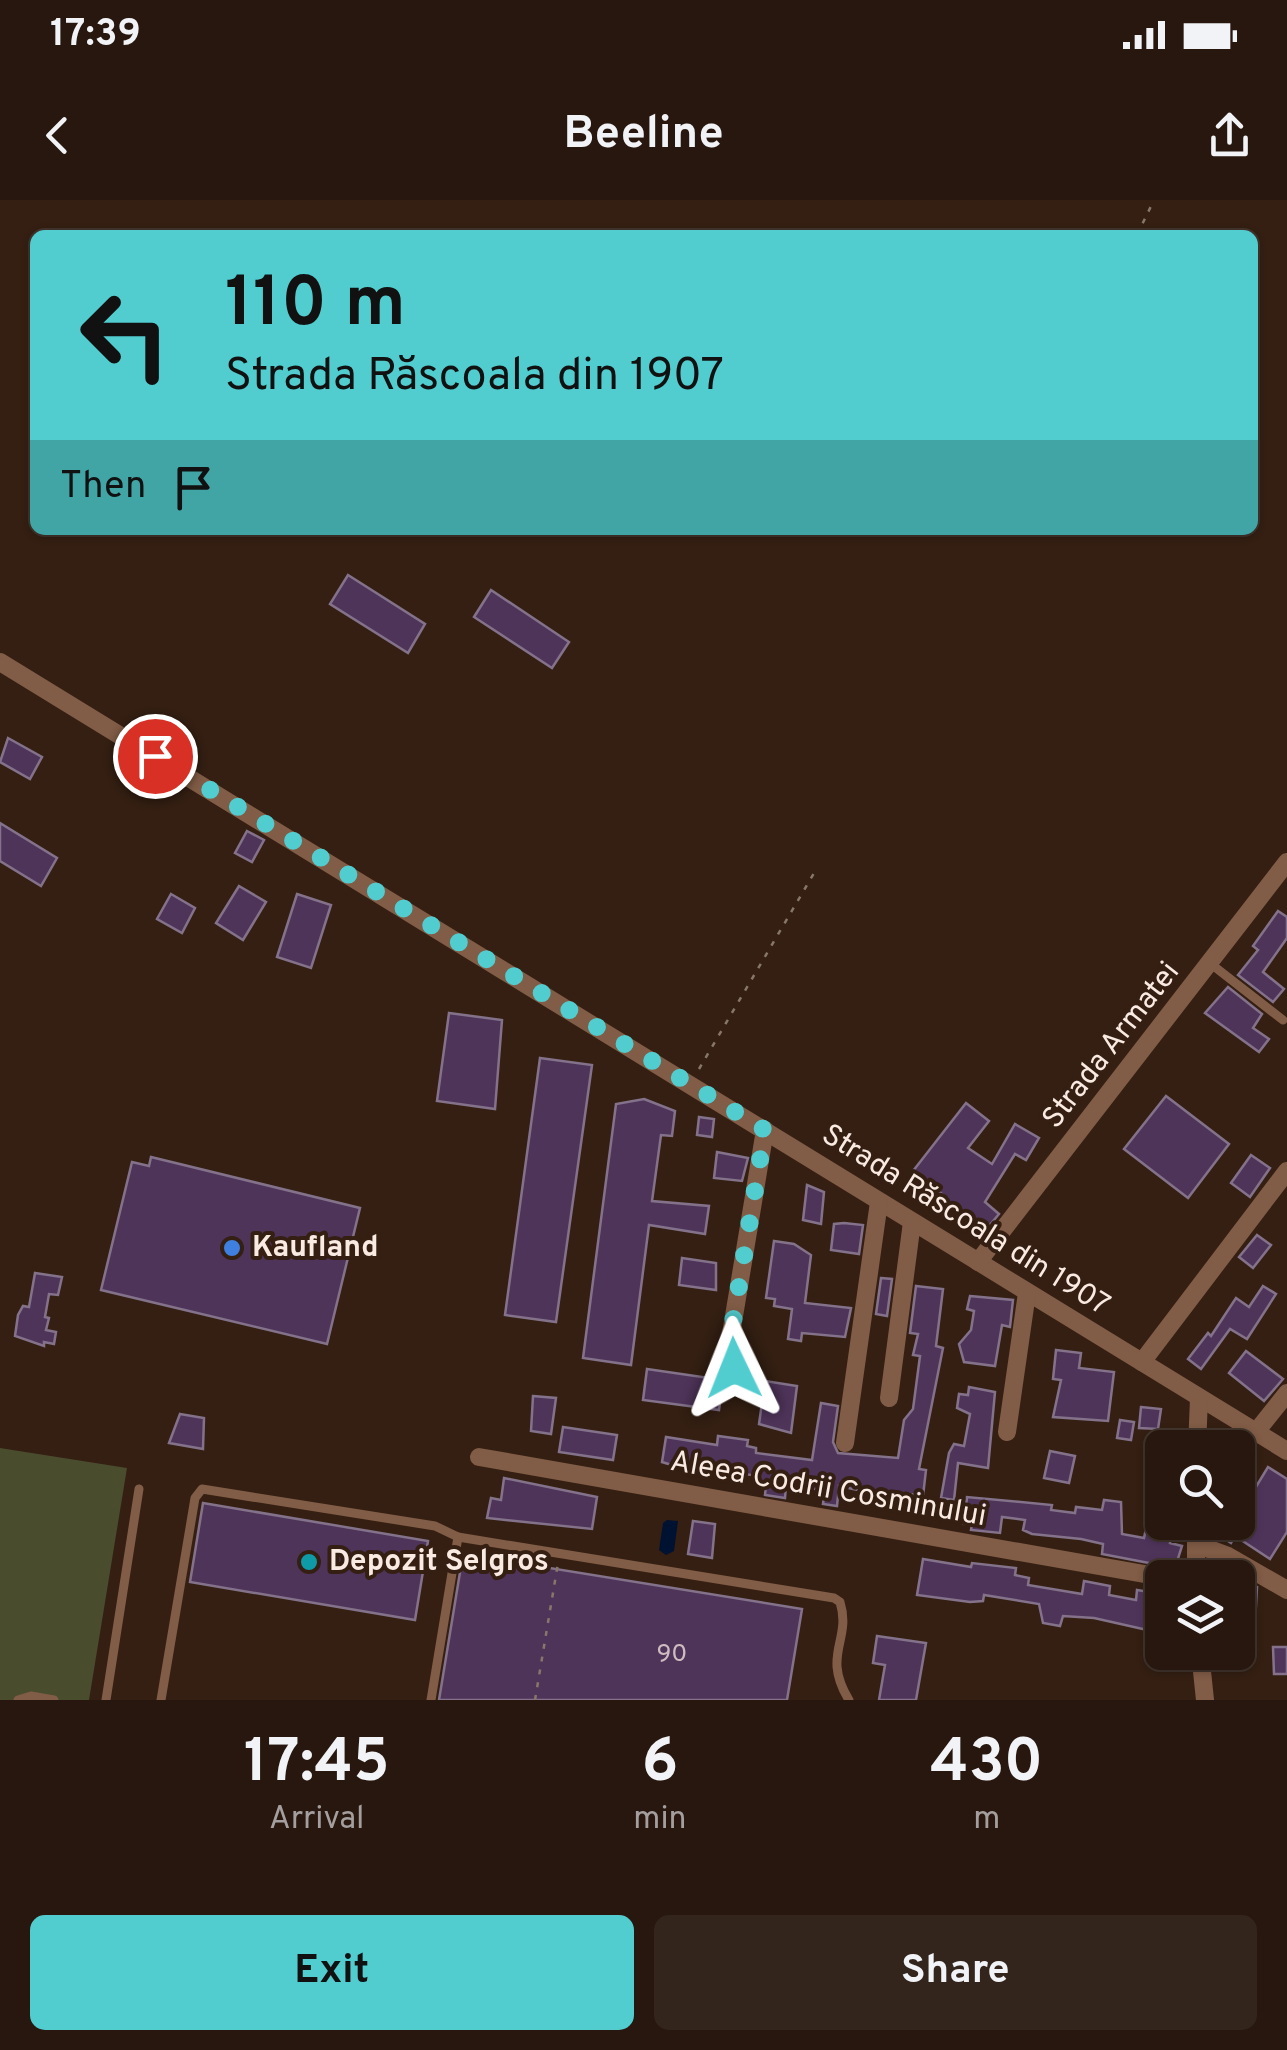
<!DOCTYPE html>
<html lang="en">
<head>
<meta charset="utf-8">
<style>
	body { margin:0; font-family:Overpass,sans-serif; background:#33241c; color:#f1f3f6; height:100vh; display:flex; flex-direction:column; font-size:38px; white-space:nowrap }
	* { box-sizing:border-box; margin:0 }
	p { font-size:32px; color:#a49f9e }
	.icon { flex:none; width:55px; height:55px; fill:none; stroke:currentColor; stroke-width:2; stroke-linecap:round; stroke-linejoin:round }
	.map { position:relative; height:1500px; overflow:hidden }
	.sheet { display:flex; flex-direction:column; background:#27170e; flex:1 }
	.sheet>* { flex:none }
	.banner { position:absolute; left:30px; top:30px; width:1228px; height:305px; border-radius:15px; box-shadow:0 2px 8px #0004,0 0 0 2px #43362e; background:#52cdcf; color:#111; overflow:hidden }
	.controls { position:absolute; left:1145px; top:1230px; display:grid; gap:20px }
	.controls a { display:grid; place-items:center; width:110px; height:110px; border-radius:15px; background:#27170e; box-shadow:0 2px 8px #0004,0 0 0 2px #43362e; font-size:50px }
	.pin { position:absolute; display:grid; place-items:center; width:85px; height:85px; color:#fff; margin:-42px; border:5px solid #fff; border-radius:50%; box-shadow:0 2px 10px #0007 }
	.me { position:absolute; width:110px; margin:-55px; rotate:358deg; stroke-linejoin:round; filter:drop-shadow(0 0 8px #0008) }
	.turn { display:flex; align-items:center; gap:35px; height:210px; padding:0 30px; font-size:45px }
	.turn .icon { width:130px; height:130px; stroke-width:2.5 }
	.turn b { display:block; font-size:70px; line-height:85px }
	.then { display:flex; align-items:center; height:95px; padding:0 30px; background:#0003; gap:20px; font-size:38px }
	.eta { display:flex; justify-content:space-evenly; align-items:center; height:170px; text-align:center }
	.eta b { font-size:60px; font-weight:700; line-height:70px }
	.action { display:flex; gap:20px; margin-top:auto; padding:20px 30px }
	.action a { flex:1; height:115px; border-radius:15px; background:#52cdcf; color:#111; font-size:40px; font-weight:700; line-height:115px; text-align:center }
	.action a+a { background:#33241c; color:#f1f3f6 }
	.status { display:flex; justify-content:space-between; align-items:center; height:70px; padding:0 50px; background:#27170e; direction:ltr }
	.status svg { height:28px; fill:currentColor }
	header { display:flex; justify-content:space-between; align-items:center; height:130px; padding:0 30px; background:#27170e; font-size:45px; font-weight:700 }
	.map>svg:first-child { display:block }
</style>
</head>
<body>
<div class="status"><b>17:39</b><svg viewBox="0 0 49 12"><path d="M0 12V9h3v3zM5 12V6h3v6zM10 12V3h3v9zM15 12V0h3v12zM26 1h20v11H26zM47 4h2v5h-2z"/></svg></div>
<header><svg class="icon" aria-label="back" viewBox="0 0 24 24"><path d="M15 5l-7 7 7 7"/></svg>Beeline<svg class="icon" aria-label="share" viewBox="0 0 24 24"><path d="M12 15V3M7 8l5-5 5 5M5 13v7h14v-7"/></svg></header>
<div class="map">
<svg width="1287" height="1500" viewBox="0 0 1287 1500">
	<rect width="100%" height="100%" fill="#341f12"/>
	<path fill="#4a4c2e" d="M0,1248L127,1268L89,1500H0Z"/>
	<path fill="#001231" d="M667,1320L678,1321L674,1351L666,1355L659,1350L663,1323Z"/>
	<g fill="#4f345a" stroke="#83728a" stroke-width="2.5">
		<path d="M348,375L425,424L408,453L330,404Z"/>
		<path d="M491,390L569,442L552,468L474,417Z"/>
		<path d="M8,538L42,557L30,579L0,562Z"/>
		<path d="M0,623L57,658L41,686L0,661Z"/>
		<path d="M247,631L264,640L252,662L235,653Z"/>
		<path d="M239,686L266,702L243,740L216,723Z"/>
		<path d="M171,694L195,708L182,733L157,719Z"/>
		<path d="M297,694L331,705L311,768L277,757Z"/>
		<path d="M1278,711L1287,717V738L1263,772L1284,789L1273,802L1238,775L1258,750L1253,746Z"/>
		<path d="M1228,787L1262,814L1253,828L1269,839L1259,852L1205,813Z"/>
		<path d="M449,813L502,820L495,909L437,901Z"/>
		<path d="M540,858L592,865L556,1122L505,1115Z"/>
		<path d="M1166,896L1229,944L1188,998L1124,949Z"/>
		<path d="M644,899L675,911L672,936L661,935L652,1001L709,1006L705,1034L649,1025L631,1165L583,1158L616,904Z"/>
		<path d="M966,903L989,921L968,948L992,964L1015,924L1039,938L1026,960L1015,954L985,1002L999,1014L984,1032L943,1003L947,998L913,971Z"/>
		<path d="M699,917L714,919L712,937L697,935Z"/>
		<path d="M717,952L748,958L742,981L714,978Z"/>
		<path d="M1251,955L1270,968L1250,997L1231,983Z"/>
		<path d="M151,957L360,1008L327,1144L101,1090L132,962L149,966Z"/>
		<path d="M807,985L824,992L821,1024L803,1020Z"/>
		<path d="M844,1023L863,1025L859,1054L831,1050L834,1024Z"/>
		<path d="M1257,1035L1271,1045L1253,1068L1239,1057Z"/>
		<path d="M774,1041L794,1044L811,1055L805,1103L851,1108L845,1137L802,1133L801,1141L788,1139L792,1109L774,1106L775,1099L766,1098Z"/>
		<path d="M682,1058L716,1063V1090L679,1085Z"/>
		<path d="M35,1073L62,1077L58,1095L49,1094L45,1117L49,1118L46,1130L56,1132L54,1144L44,1142V1146L15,1136L18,1115L23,1106L29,1107Z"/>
		<path d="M881,1078L892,1079L887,1116L876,1114Z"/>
		<path d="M916,1086L943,1089L936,1146L943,1148L919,1269L926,1270L923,1296L910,1294L909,1301L839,1286L837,1306L823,1304L825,1290L786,1286L785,1298L765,1295L766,1285L759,1284L760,1276L689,1267L688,1270L662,1262L666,1237L717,1245L718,1236L748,1240L747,1246L756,1248V1253L812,1260L821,1203L838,1206L833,1242L838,1253L898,1258L904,1220L913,1209L920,1156L913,1155L918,1134L910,1133Z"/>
		<path d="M1263,1086L1276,1094L1247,1139L1230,1129L1201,1169L1188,1159L1208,1133L1211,1136L1236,1098L1249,1107Z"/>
		<path d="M970,1096L1013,1100L1010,1127L1002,1125L995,1166L964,1162L959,1144L971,1130L974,1111L967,1109Z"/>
		<path d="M1056,1150L1081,1153L1079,1168L1114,1172L1108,1221L1053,1217L1061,1180L1053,1179Z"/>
		<path d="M1246,1151L1283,1179L1264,1201L1229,1173Z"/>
		<path d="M647,1169L723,1180L719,1210L643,1200Z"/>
		<path d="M765,1181L797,1186L791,1233L759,1224Z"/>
		<path d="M969,1187L995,1192L988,1268L958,1263L954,1300L941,1298L949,1253L954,1244L964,1246L970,1214L957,1208L959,1194L968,1195Z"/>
		<path d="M533,1196L556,1198L551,1234L531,1231Z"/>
		<path d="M1141,1207L1161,1209L1158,1229L1139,1228Z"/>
		<path d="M180,1214L204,1218L203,1249L169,1243Z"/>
		<path d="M1120,1220L1134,1222L1131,1240L1117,1238Z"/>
		<path d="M563,1227L617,1235L613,1260L559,1252Z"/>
		<path d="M1210,1232H1222L1240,1248H1210Z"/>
		<path d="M1050,1251L1075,1256L1069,1283L1044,1278Z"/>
		<path d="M1268,1267L1287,1279V1332L1270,1359L1235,1336L1231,1343L1214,1332L1221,1322H1238V1307L1242,1310Z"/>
		<path d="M1157,1277H1162V1322H1175L1170,1343L1182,1346L1175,1368L1102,1354L1103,1344L1081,1339L1032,1334L1023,1330L1025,1320L1002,1317L1000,1333L971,1330L972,1325L964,1324L967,1297L1052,1305L1051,1310L1075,1313L1076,1307L1102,1310L1104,1300L1121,1302L1122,1334L1144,1338Z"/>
		<path d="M504,1278L597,1297L592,1329L487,1318L491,1298L501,1300Z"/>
		<path d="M203,1303L428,1341L415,1420L190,1382Z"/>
		<path d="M693,1321L715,1324L712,1358L688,1354Z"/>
		<path d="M463,1354L802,1409L787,1500H439Z"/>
		<path d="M923,1359L971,1367L972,1363L1016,1368L1015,1375L1029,1378L1028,1385L1082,1394L1084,1381L1110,1386L1109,1395L1136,1400L1137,1390L1162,1394L1156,1432L1094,1418L1063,1416L1060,1426L1043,1423L1039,1404L984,1395L983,1401L970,1402L917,1395Z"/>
		<path d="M1238,1383L1257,1387L1254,1441H1238Z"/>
		<path d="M877,1436L926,1443L916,1500H879L885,1465L873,1463Z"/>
		<path d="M1273,1447H1287V1474H1274Z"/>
	</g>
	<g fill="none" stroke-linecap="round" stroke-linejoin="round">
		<g stroke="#88766b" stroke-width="2.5" stroke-dasharray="5 8" stroke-linecap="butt">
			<path d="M1137,35L1154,0"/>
			<path d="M699,869L817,668"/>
			<path d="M535,1500L558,1363"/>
		</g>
		<g stroke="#815c46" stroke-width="9">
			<path d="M1211,764L1283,820"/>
			<path d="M18,1500L31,1496L54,1500"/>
			<path d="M106,1500L139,1289"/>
			<path d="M161,1500L195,1298L202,1289L435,1326L458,1337L834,1398L840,1402C852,1441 821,1454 849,1500"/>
			<path d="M431,1500L458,1337"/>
		</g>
		<g stroke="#815c46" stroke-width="18">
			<path d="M0,462L1287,1251"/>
			<path d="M978,1062L1287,662"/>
			<path d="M1142,1162L1287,971"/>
			<path d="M734,1168L728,1152L765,930"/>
			<path d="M889,1198L912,1022"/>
			<path d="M1007,1232L1027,1093"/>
			<path d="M1256,1232L1287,1193"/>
			<path d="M845,1243L879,1002"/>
			<path d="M1197,1248L1199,1198"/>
			<path d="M479,1257L1167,1378"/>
			<path d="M1196,1344L1228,1356L1287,1390"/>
			<path d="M1196,1378V1322"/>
			<path d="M1200,1452L1205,1500"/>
		</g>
	</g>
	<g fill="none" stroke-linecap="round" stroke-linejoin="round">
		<path stroke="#52cdcf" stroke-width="18" stroke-dasharray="0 32.4" d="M155,556L765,930L728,1152L734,1168"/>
	</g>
	<circle fill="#3f7fe0" stroke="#341f12" stroke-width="4" cx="232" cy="1048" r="10"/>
	<circle fill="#0f9aa8" stroke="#341f12" stroke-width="4" cx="309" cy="1362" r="10"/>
	<g text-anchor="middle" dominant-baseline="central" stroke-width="8" stroke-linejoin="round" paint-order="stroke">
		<g font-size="25" fill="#cebcc0">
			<text x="672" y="1455">90</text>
		</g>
		<g font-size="30" fill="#f9eae2" stroke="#341f12">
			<text transform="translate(1112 846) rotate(-52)">Strada Armatei</text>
			<text transform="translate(965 1021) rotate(32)">Strada Răscoala din 1907</text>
			<text transform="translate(828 1290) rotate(10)">Aleea Codrii Cosminului</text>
		</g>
		<g font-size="30" font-weight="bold" fill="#f9eae2" stroke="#341f12" text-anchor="start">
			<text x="252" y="1048">Kaufland</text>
			<text x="329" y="1362">Depozit Selgros</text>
		</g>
	</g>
</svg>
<div class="controls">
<a><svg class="icon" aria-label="search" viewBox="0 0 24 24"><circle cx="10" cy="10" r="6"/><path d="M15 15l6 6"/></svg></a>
<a><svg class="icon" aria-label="layers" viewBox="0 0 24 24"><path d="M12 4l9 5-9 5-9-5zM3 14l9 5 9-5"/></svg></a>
</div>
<div class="pin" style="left:155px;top:556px;background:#d93025"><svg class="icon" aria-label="arrive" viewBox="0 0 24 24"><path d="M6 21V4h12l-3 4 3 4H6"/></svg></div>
<svg class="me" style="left:734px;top:1168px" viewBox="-20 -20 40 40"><path d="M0-17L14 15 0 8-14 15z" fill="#52cdcf" stroke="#fff" stroke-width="4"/></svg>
<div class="banner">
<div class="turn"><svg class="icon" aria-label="left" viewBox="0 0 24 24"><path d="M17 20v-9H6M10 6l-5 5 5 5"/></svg><div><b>110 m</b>Strada Răscoala din 1907</div></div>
<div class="then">Then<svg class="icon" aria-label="arrive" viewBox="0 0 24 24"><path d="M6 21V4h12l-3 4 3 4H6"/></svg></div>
</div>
</div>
<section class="sheet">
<div class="eta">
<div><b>17:45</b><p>Arrival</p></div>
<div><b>6</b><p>min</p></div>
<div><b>430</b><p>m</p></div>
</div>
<div class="action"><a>Exit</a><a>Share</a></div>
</section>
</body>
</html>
